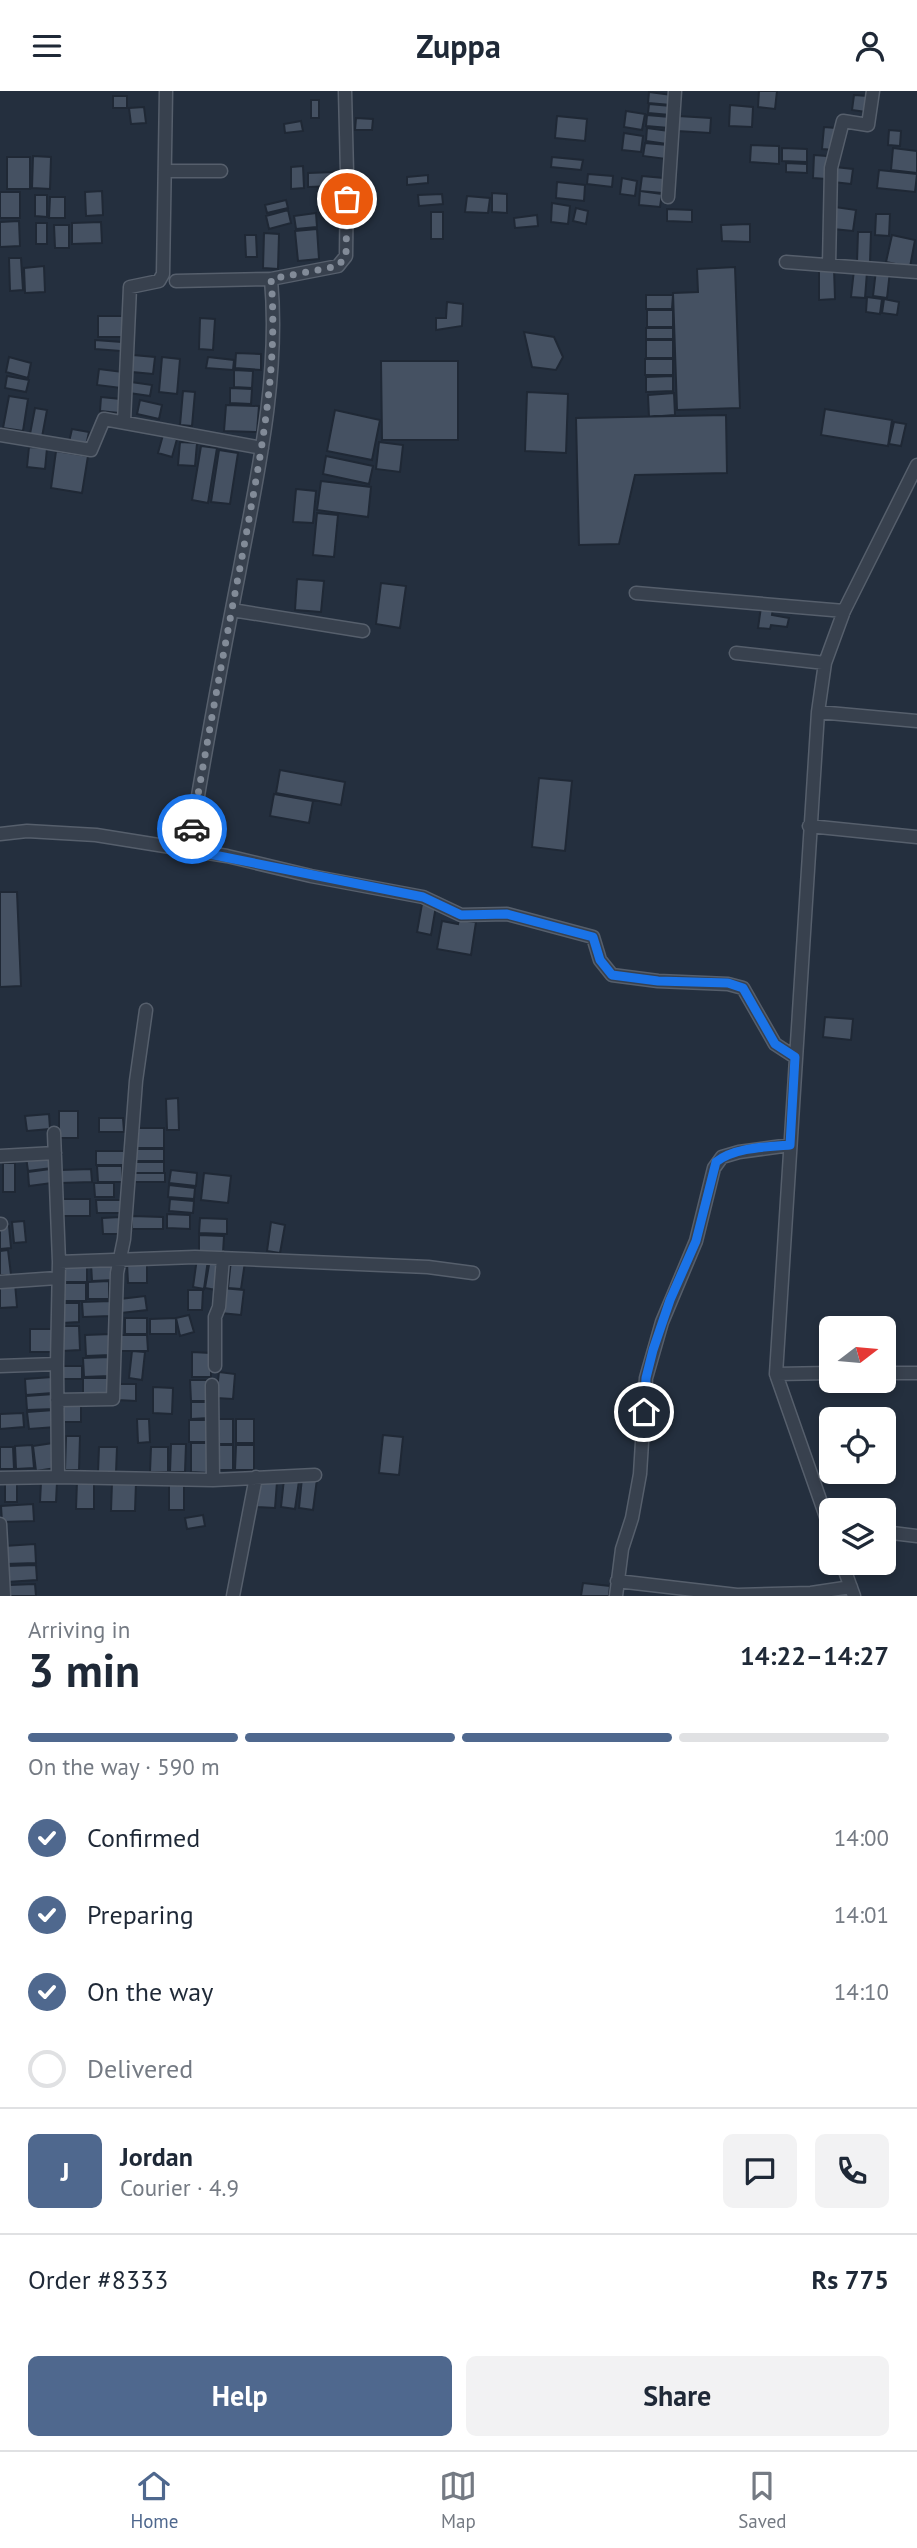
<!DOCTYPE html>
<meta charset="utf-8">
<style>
body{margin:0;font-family:"PT Sans",sans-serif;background:#f2f2f3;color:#1f2937;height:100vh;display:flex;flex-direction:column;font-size:26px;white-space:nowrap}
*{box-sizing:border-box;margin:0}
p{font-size:23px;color:#747a83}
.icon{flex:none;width:38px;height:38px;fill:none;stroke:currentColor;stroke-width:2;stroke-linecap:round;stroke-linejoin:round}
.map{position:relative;height:1505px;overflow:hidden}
.drawer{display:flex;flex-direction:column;background:#fff;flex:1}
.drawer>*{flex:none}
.needle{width:46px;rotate:74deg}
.buttons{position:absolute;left:819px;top:1225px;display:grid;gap:14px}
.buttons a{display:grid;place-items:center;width:77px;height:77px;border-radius:10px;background:#fff;box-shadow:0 4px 10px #0003;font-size:35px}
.pin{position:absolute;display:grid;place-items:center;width:60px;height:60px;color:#fff;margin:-30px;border:4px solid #fff;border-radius:50%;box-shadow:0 2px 7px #0007}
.courier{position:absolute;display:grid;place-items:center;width:70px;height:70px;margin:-35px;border:5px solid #1a73e8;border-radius:50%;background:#fff;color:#222;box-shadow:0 2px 9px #0007}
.summary em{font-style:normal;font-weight:700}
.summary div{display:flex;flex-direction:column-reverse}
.summary{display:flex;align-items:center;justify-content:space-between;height:119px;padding:0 28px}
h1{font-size:46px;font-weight:700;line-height:52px}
.bar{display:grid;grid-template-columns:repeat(4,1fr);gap:10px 7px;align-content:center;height:84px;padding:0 28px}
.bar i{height:9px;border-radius:5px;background:#e0e1e3}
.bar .selected{background:#4f688e}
.bar p{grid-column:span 4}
.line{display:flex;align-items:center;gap:18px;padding:0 28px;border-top:2px solid #e0e1e3}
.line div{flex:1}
.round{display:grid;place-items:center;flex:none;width:74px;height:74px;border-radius:10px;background:#f2f2f3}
ol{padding:0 28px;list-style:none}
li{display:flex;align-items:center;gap:21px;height:77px}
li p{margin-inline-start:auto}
li .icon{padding:7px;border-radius:50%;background:#4f688e;color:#fff;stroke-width:4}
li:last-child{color:#747a83}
li i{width:38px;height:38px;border:4px solid #e0e1e3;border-radius:50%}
.action{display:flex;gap:14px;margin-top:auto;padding:14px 28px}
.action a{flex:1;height:80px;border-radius:10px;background:#4f688e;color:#fff;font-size:28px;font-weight:700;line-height:80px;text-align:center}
.action a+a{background:#f2f2f3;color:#1f2937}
header{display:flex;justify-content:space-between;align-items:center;height:91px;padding:0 28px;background:#fff;font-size:32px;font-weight:700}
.dock{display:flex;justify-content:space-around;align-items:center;height:98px;border-top:2px solid #e0e1e3;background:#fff;font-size:19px;color:#747a83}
.dock a{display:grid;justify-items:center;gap:4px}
.dock .selected{color:#4f688e}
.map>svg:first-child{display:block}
</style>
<header><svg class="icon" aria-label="menu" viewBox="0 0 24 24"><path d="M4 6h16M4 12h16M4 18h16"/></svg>Zuppa<svg class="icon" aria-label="person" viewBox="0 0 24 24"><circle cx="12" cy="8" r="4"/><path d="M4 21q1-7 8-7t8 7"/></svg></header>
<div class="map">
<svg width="917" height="1505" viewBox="0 0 917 1505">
<rect width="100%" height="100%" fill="#242f3e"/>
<path fill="#455162" stroke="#1f2835" stroke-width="2" d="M759,0H777L775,18L758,16Z
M649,1L672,4L671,14L648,12Z
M854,4L868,5L866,21L852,19Z
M113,5H127V17H113Z
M311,9H319V27H311Z
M649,13L671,15L670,24L648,22Z
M730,14L753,16L752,36L729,35Z
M144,16L146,32L131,33L129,17Z
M626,20L645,23L642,39L624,36Z
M647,24L670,26L669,37L646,35Z
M557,25L587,28L585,50L555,47Z
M678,25L711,27L710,42L677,40Z
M356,27L373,28L372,39H355Z
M301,30L303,40L285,42L284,33Z
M824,36L836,37L835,59L822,58Z
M647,37L669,40L667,53L646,50Z
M889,39L901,40L900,55L888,54Z
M624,42L643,45L641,61L622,59Z
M645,52L668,54L666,68L643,65Z
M751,54L779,55V73L750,71Z
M782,57L807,58V71L782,70Z
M893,57L917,60V82L891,79Z
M814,64L827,65L826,88L813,87Z
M33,65L51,66L50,98L32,97Z
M7,66H30V98H7Z
M552,66L583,69L581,79L551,76Z
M786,72L807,73V82L786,81Z
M303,75L304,97L291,98V76Z
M835,76L853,78L851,93L833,91Z
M879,79L917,83L915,101L877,97Z
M335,81L336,95L308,96V82Z
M588,83L613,85L612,96L587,93Z
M428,84V92L407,94V86Z
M642,85L664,87L662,102L640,100Z
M622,87L637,90L635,105L620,103Z
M557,91L585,94L584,110L556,107Z
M102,100L103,124L86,125L85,101Z
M640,100L662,103L660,116L639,114Z
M0,101H20V127H0Z
M492,102L507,103V122L492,121Z
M442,103L443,113L419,115L418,104Z
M35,104H47V126L35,125Z
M467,105L490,107L488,122L465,121Z
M50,106H65V127H49Z
M286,109L288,117L267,122L265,114Z
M552,112L570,115L568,133L551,131Z
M835,116L856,119L853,140L833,138Z
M576,117L588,120L586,133L573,130Z
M667,118L692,119V131L667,130Z
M288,119L291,132L269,138L266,125Z
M431,121H443V148H431Z
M316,122L317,136L296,138L294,125Z
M876,123H890L889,145L875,144Z
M537,124L538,135L515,137L514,127Z
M19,130L20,155L0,156V131Z
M101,131L102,152L72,153V132Z
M36,132H47V153H36Z
M750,133V151L722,150L721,134Z
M54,134H69V157H55Z
M317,138L319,168L298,170L295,140Z
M858,141H871L870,172L857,171Z
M264,142L279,143L278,178L263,177Z
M245,144H256L257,166H246Z
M892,144L915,149L910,176L886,171Z
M9,167H21L23,199L10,200Z
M44,175L45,201L25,202L24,177Z
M735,176L740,317L677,319L673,202L698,201L697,178Z
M834,177L835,208L819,209V178Z
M854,179L867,181L865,207L851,206Z
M876,179L890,180L887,207L873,205Z
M646,204H673L672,218H646Z
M867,206L882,208L880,223L866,221Z
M884,208L899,211L897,224L882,222Z
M447,211L463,213L462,235L436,239V227H446Z
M647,219H673V236H647Z
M98,225H124V246H98Z
M200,227L215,228L213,259L199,258Z
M646,237H673V248H646Z
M524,241L554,246L563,266L556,279L532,276Z
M95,249L122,251L121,260L95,258Z
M646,249H673V267H646Z
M236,262L261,263V279L235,277Z
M133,264L155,266L153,283L132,281Z
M9,266L31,272L28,287L6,281Z
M162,266L180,268L177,303L159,301Z
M208,266L234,269L233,279L206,277Z
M645,268H673V284H645Z
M381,270H458V349H382Z
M99,278L123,281L121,297L97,294Z
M234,279L253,280L252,297L234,296Z
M7,285L29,289L26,301L5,297Z
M673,285V300L646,301V286Z
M131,291L152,294L150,305L129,302Z
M230,297L252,298L251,313L230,312Z
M183,300L195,301L192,335L180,334Z
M527,301L568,303L566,362L525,360Z
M674,302L675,324L649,326L648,304Z
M9,305L28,308L23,340L3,337Z
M101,306L121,308L119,322L100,320Z
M140,309L162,314L159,328L137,323Z
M226,314L259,315L257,341L224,340Z
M35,317L47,319L42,346L30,343Z
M825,318L892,329L888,355L821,344Z
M335,319L380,329L372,369L327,360Z
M726,324L727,382L635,384L619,453L579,454L576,327Z
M894,331L906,333L901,355L889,353Z
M72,338L89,341L86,355L69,351Z
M163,344L177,348L172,366L158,362Z
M180,351L197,352L195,375L178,374Z
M379,351L403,354L400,381L376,378Z
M201,355L217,357L208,412L192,409Z
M29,356L47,357L45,378L27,376Z
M219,359L238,362L230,413L211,411Z
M56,360L88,365L82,402L51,397Z
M326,365L373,375L369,393L323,383Z
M321,390L371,396L368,426L317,419Z
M296,398L316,400L313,432L293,431Z
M317,422L338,424L334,466L313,464Z
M297,488L324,490L321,521L295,519Z
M381,492L406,495L400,537L376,533Z
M761,516L773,518L772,524L789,527L787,536L771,534L770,538L758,537Z
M280,679L345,691L341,714L276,702Z
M539,687L572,690L565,760L532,756Z
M274,703L313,710L309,732L270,725Z
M0,801H17L21,895L0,896Z
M422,813L436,815L431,844L417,841Z
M459,829L476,831L471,864L437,858L442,830L458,833Z
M825,926L853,928L851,949L823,946Z
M178,1007L179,1039H167L166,1008Z
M59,1020H78V1047H59Z
M49,1023L50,1038L27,1040L25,1025Z
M99,1027H123L124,1041H99Z
M135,1037H164V1057H135Z
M134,1058H164V1070H134Z
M96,1060H124V1074H96Z
M50,1063L52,1077L28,1080L26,1066Z
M132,1071H164V1082H132Z
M3,1072H15V1101H3Z
M97,1075H122V1091H98Z
M50,1078L52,1092L29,1095L28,1081Z
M91,1078L92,1091L60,1092V1079Z
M171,1079L197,1082L196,1095L169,1092Z
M132,1082H165V1091H132Z
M204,1082L231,1085L228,1112L201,1109Z
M94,1092H114V1106H95Z
M169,1094L195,1097L194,1108L168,1106Z
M61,1108H90V1125H61Z
M170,1108L194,1110L193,1122L169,1120Z
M96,1109H123V1122H97Z
M167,1123L190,1124V1138L167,1137Z
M132,1125L163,1126V1138H132Z
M120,1126V1143H103L102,1127Z
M200,1127L227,1128V1143L199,1142Z
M24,1130L26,1151L14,1152L12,1131Z
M271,1131L285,1134L280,1162L267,1160Z
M9,1135L11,1157L0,1158V1136Z
M199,1144L224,1145L223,1162L199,1161Z
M8,1159L11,1184H0V1160Z
M197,1167L208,1169L204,1198L193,1196Z
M210,1168L220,1170L216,1199L205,1197Z
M231,1169L245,1171L241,1198L228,1197Z
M91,1172H114V1189L92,1190Z
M127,1172H147V1192H128Z
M65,1173H87V1191H65Z
M109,1190V1208H88V1191Z
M15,1192L17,1216L0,1217V1194Z
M63,1192H86V1210H64Z
M222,1197L244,1199L241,1224L220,1222Z
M188,1199H203L202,1219H188Z
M145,1205L147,1219L121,1222L120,1208Z
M111,1210V1225L83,1226L82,1211Z
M62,1212H79V1231L62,1232Z
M189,1224L194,1241L180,1245L176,1227Z
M125,1227H147V1243H125Z
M176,1227V1243H150V1228Z
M62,1235H79L80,1259L62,1260Z
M30,1238H54V1261H30Z
M111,1243V1264L86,1265L85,1244Z
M118,1244H147L148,1260H118Z
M132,1260L145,1261L142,1289L129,1287Z
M192,1261L211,1262V1286H192Z
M109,1266L110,1285L84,1286L83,1267Z
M61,1275H82V1288H61Z
M219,1281L235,1283L233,1308L216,1307Z
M52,1286L53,1302L26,1304L25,1288Z
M83,1287H109V1307H83Z
M190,1289H211V1310H191Z
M118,1293H136V1310L117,1309Z
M153,1296L173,1297L172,1323L153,1322Z
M54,1303L55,1318L27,1319L26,1305Z
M63,1310L81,1311V1331H63Z
M191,1311H210V1327L191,1328Z
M54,1319L56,1336L29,1338L27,1321Z
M23,1322L24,1336L0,1338V1323Z
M137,1328H149L150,1351L138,1352Z
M216,1328H233V1353H216Z
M236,1328H254V1352H236Z
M189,1329H210V1351H189Z
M383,1344L403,1346L399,1384L379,1382Z
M66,1345H80L79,1379H65Z
M53,1352L56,1377L36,1380L33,1355Z
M191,1352H209V1382L191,1381Z
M171,1353H186L185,1381H170Z
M32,1354L34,1377L16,1378L15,1355Z
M217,1354H233V1379H217Z
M236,1354H254V1379H235Z
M0,1356H13L14,1378H0Z
M99,1356H117L116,1382H98Z
M151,1356H168V1381H150Z
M302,1387L317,1388L313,1419L299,1417Z
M284,1388L299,1390L295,1418L281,1416Z
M5,1390H17V1411H5Z
M77,1390H94V1418H76Z
M259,1390L277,1391L275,1417L257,1416Z
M41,1391H57L56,1411H40Z
M112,1391H136L135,1420H111Z
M169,1392H184V1419H169Z
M33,1413L34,1430L2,1431L1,1415Z
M203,1424L205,1435L187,1438L185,1427Z
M35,1453L36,1472L5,1473L4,1455Z
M36,1474L37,1489L7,1491L6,1475Z
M583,1492L610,1495L609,1505H581Z
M35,1493L36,1505H9V1494Z"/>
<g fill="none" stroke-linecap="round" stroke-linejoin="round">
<g stroke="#565f6c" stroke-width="15">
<path id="minor" d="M165,80H221
M668,106L675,0
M786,171L917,181
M829,174L831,77L843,30L868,34L873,0
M176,190L271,188
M124,331L130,196L159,190L163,183L166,0
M0,344L91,359L104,328L262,357
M636,502L844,520
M232,519L363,540
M736,562L825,572
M818,621L917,630
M809,735L917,746
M0,743L27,740L96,744L227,765L311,785L423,806L461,824L507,823L593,846L600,869L612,884L658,890L728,893L743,897L775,953L795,966
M189,759C204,666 221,574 239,482C257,386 280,286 271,188L338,175L346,165L347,82L345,0
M0,1065L55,1062
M0,1133H1
M59,1171L195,1166L428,1176L473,1182
M0,1191L57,1187
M57,1273L58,1386L213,1389L315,1384
M0,1275L57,1273L59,1171L54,1042
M215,1275V1226L219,1216L223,1167
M884,1282H917
M776,1283L831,1282
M212,1294L213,1389
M57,1309L113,1308L117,1182L124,1148L136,990L146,919
M0,1387L58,1386
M0,1433L4,1505
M831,1440L776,1283L818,621L825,572L844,520L917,374
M884,1441L917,1445
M842,1472L854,1505
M617,1490L737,1504L811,1502L851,1496
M233,1505L256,1386
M616,1505L622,1458L632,1427L640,1383L646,1287L662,1231L696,1150L714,1077L722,1066L739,1061L790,1054"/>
</g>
<use href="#minor" stroke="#38414e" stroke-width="12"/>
</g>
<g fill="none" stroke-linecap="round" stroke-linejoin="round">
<path stroke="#828b98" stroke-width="7" stroke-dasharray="0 12.6" d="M192,738C208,646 225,553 243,461C259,371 279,279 271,188L338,175L346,165L347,108"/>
<path stroke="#1a73e8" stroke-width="9" d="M192,738L189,759L423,806L461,824L507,823L593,846L600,869L612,884L658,890L728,892L743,897L775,953L795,966L790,1054C767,1056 735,1056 716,1071L696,1150L670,1209L653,1259L646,1287L644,1321"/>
</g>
</svg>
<div class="buttons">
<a><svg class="needle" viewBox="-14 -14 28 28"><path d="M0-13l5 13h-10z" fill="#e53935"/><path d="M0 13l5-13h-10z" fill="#747a83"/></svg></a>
<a><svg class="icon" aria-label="locate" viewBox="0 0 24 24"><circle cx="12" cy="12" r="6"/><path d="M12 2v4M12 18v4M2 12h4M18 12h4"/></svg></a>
<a><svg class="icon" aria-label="layers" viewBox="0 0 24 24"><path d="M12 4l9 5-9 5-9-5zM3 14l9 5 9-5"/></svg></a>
</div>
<div class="pin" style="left:347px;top:108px;background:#ea580c"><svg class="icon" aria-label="bag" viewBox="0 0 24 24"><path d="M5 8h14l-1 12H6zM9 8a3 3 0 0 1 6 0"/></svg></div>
<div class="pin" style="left:644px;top:1321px;background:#1f2937"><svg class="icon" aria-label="home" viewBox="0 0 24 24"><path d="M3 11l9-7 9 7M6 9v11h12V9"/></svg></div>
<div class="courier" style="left:192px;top:738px"><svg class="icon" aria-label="car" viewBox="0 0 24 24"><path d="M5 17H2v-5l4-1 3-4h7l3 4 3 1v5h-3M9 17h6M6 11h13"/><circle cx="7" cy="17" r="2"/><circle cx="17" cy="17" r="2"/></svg></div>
</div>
<section class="drawer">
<div class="summary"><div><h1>3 min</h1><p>Arriving in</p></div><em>14:22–14:27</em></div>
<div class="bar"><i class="selected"></i><i class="selected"></i><i class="selected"></i><i></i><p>On the way · 590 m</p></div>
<ol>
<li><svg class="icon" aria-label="check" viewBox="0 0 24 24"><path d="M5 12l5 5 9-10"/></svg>Confirmed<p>14:00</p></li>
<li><svg class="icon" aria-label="check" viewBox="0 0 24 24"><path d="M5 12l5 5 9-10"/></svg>Preparing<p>14:01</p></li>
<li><svg class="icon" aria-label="check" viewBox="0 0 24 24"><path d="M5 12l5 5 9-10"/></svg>On the way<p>14:10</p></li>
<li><i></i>Delivered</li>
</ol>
<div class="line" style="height:126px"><b class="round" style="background:#4f688e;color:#fff">J</b><div><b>Jordan</b><p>Courier · 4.9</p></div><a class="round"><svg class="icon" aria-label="chat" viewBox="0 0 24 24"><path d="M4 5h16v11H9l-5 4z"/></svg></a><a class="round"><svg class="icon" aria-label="phone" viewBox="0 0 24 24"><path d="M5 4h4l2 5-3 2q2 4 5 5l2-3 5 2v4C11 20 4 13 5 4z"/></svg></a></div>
<div class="line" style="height:91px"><div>Order #8333</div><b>Rs 775</b></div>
<div class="action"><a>Help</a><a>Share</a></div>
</section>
<nav class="dock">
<a class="selected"><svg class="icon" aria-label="home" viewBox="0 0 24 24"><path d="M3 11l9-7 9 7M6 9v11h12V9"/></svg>Home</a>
<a><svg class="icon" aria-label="map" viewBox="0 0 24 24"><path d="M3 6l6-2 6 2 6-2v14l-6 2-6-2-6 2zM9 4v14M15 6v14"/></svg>Map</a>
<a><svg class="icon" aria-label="saved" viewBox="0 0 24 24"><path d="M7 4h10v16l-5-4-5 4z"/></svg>Saved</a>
</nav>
